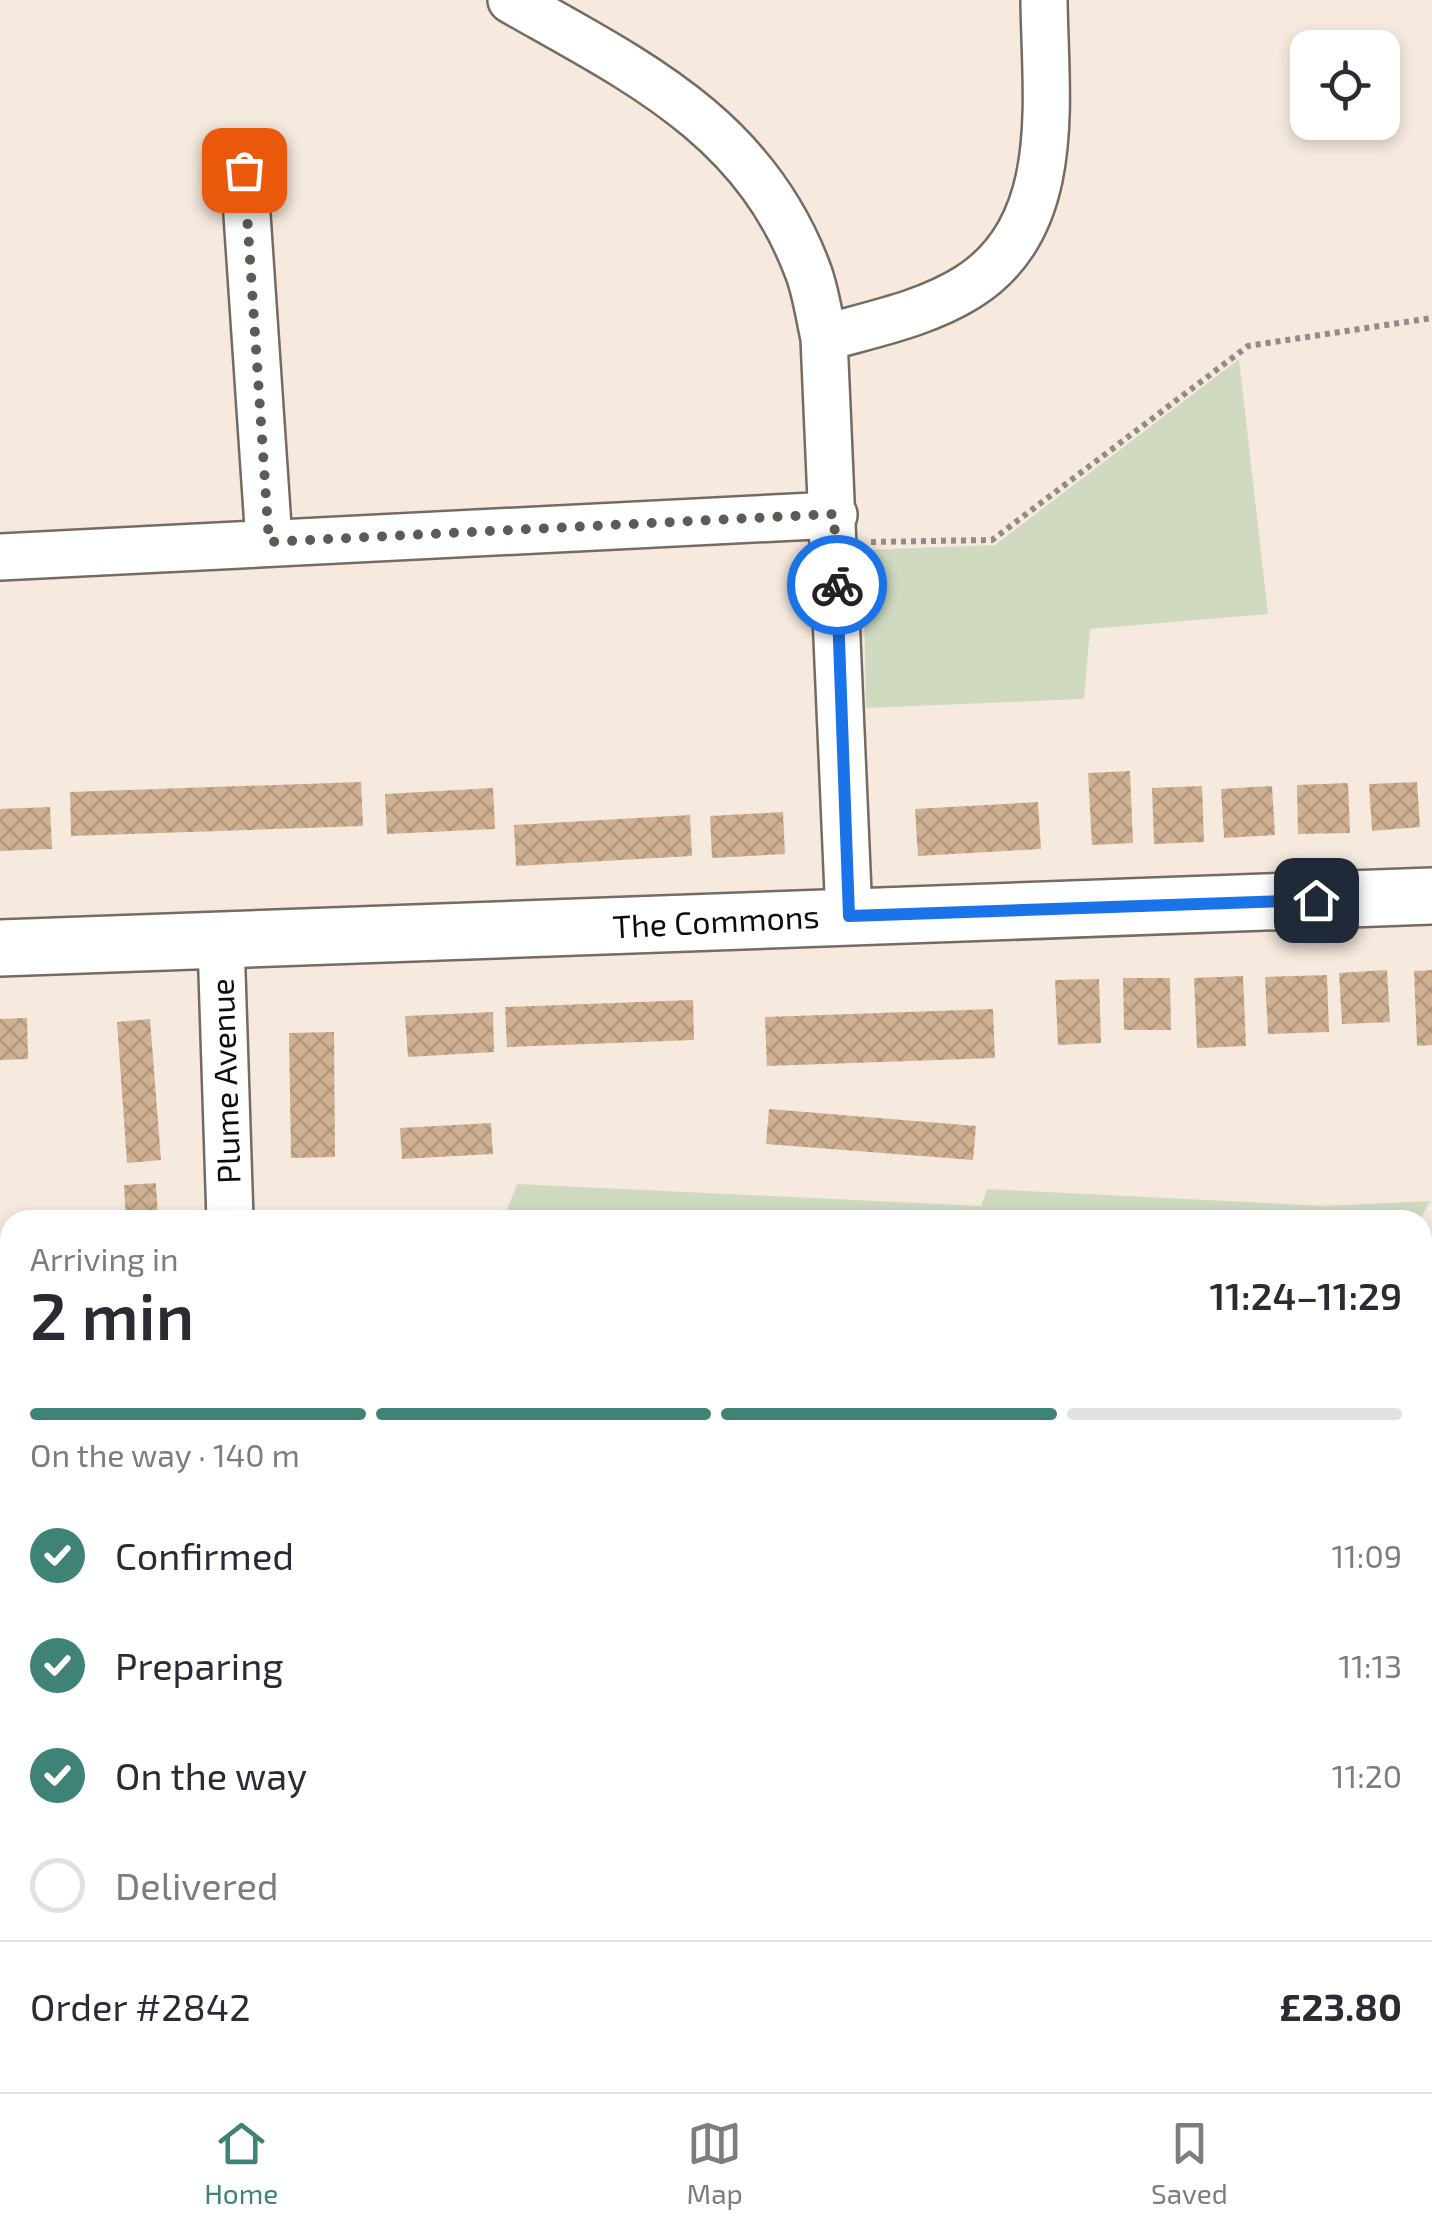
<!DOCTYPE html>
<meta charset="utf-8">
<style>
body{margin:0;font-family:"Exo 2",sans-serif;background:#f2f2f3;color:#2b2b33;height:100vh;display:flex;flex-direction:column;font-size:38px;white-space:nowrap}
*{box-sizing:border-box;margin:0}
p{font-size:32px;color:#7c7c81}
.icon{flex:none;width:55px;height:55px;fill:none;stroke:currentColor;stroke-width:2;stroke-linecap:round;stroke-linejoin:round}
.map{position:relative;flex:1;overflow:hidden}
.sheet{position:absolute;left:0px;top:1210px;width:1432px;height:882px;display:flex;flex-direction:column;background:#fff;border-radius:30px 30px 0 0;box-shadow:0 5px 15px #0003}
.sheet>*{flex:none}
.fabs{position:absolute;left:1290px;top:30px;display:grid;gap:20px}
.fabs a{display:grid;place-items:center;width:110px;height:110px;border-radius:20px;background:#fff;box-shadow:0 5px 15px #0003;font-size:50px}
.pin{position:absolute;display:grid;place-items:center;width:85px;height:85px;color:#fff;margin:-42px;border-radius:20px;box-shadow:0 5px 15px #0006}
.courier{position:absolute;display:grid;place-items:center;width:100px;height:100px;margin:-50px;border:8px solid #1a73e8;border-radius:50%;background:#fff;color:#222;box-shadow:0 2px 12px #0007}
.summary em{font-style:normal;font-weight:600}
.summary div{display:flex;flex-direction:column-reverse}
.summary{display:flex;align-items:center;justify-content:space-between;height:170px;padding:0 30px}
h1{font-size:65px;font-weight:600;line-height:75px}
.bar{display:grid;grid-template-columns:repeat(4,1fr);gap:15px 10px;align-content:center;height:120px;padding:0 30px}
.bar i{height:12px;border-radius:8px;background:#e1e1e2}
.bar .selected{background:#3f8377}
.bar p{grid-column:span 4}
.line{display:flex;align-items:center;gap:25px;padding:0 30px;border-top:2px solid #e1e1e2}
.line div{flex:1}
ol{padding:0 30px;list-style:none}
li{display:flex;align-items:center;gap:30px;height:110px}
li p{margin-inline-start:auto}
li .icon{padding:10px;border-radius:50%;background:#3f8377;color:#fff;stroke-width:4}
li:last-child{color:#7c7c81}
li i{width:55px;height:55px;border:5px solid #e1e1e2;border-radius:50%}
.tab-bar{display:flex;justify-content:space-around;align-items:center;height:140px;border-top:2px solid #e1e1e2;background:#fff;font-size:28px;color:#7c7c81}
.tab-bar a{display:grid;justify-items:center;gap:5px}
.tab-bar .selected{color:#3f8377}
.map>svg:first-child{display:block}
</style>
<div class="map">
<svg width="1432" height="2092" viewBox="0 0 1432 2092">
<defs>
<pattern id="forest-firs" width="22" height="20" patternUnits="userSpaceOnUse" patternTransform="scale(2.5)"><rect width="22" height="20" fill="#d0dac1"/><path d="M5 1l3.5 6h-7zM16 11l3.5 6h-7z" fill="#b2baa4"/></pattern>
<pattern id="building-cross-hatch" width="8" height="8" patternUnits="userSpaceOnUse" patternTransform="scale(2.5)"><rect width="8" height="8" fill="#d0b193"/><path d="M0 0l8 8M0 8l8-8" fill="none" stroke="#b2977d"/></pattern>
</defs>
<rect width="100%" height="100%" fill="#f6eadf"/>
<path fill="#eeddcd" d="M26,2083H943L937,2092H40Z"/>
<path fill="#d0dac1" d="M1239,359L1268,614L1090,629L1084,699L866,708L863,550L995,545Z
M517,1184L981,1206L987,1189L1325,1206L1430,1201L1420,1220H503Z
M10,2009V2072L0,2065V2028Z
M26,2083H135L198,2092H40Z
M831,2083V2082L943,2083L938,2092H830Z"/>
<path fill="url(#forest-firs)" d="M538,1210L585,1220H512Z"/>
<path fill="url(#building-cross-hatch)" d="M1130,771L1133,843L1092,845L1088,773Z
M361,782L363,826L71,836L70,792Z
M1417,782L1420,827L1372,831L1369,784Z
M1348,783L1350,833L1298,834L1297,785Z
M1202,786L1204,842L1154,844L1152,788Z
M1272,786L1275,835L1224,838L1221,789Z
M493,788L495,829L387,834L385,794Z
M1038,802L1041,849L918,856L915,809Z
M50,807L52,849L0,851V809Z
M783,812L785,854L712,858L710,816Z
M690,815L692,856L516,866L514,825Z
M1387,970L1390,1022L1342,1024L1339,973Z
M1432,970V1045L1417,1046L1414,971Z
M1327,975L1329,1032L1268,1034L1265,977Z
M1243,976L1246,1046L1197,1048L1194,978Z
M1123,978H1170L1171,1030H1124Z
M1099,979L1101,1043L1058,1045L1055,980Z
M693,1000L694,1040L507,1047L505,1007Z
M993,1009L995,1058L767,1066L765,1017Z
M493,1012L494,1052L408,1057L405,1016Z
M27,1018L28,1059L0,1060V1019Z
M150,1019L161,1160L127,1163L117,1022Z
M334,1032L335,1157L291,1158L289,1033Z
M769,1109L976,1126L973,1160L766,1144Z
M491,1123L493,1154L402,1159L400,1128Z
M156,1183L158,1220H126L124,1185Z
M483,1213V1220H398V1216Z
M0,1647L10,1653V1697L0,1692Z
M241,2082H391L390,2092H240Z"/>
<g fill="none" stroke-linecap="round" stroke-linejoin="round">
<g stroke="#756b61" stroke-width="50">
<path id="minor" d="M511,0C636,71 754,126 808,271C816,292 819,316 824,338L849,916
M244,170L269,542
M824,338C873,324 925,314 968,287C1065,226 1045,98 1044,0
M0,557L834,515
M221,942L230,1220
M0,1321L10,1322
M0,1756L10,1762
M1422,1885L1432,1867
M0,1978L10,1959
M1318,2092L1322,2082"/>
</g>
<g stroke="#756b61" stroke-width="60">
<path id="tertiary" d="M0,948L1432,896"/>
</g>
<path stroke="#948b84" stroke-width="6" stroke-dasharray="5 5" stroke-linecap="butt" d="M871,542L992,540L1248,346L1432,318
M780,2082L826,2089L827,2082
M225,2092L226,2082
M407,2092L408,2082"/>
<use href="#minor" stroke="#fff" stroke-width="45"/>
<use href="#tertiary" stroke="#fff" stroke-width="55"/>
</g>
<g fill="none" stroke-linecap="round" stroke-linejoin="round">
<path stroke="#605a54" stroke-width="10" stroke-dasharray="0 18" d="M244,170L269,542L834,514L837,585"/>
<path stroke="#1a73e8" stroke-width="12" d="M837,585L849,916L1316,900"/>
</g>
<g text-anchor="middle" stroke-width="8" stroke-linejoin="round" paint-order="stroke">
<g font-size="32" fill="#100c09" stroke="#fff">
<text transform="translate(716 922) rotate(-3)" y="11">The Commons</text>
<text transform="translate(226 1081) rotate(-92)" y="11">Plume Avenue</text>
</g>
</g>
</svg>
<div class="fabs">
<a><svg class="icon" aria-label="locate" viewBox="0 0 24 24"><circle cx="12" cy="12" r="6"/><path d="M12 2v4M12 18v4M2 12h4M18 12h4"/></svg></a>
</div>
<div class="pin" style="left:244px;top:170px;background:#ea580c"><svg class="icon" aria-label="bag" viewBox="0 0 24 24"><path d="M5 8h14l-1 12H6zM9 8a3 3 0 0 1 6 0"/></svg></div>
<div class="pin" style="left:1316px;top:900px;background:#1f2937"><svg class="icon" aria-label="home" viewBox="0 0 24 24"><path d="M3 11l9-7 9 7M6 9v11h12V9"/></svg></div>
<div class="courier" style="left:837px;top:585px"><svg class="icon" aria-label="bike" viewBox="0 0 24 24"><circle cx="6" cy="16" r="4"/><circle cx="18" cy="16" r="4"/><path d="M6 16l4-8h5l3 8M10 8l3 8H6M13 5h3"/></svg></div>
<section class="sheet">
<div class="summary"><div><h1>2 min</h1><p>Arriving in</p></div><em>11:24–11:29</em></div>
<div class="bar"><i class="selected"></i><i class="selected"></i><i class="selected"></i><i></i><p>On the way · 140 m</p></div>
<ol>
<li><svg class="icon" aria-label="check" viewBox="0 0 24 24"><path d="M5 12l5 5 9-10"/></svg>Confirmed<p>11:09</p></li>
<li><svg class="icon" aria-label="check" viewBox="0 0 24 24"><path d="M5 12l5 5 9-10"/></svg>Preparing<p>11:13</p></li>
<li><svg class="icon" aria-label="check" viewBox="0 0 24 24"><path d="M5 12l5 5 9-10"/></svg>On the way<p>11:20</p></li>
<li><i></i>Delivered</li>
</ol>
<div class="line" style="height:130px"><div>Order #2842</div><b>£23.80</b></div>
</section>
</div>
<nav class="tab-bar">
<a class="selected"><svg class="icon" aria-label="home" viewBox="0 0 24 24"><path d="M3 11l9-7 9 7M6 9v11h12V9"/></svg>Home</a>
<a><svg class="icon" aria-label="map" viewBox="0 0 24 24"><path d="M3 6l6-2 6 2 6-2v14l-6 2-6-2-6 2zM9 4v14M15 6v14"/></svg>Map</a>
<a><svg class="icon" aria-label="saved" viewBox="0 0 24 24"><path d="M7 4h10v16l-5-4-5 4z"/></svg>Saved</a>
</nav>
